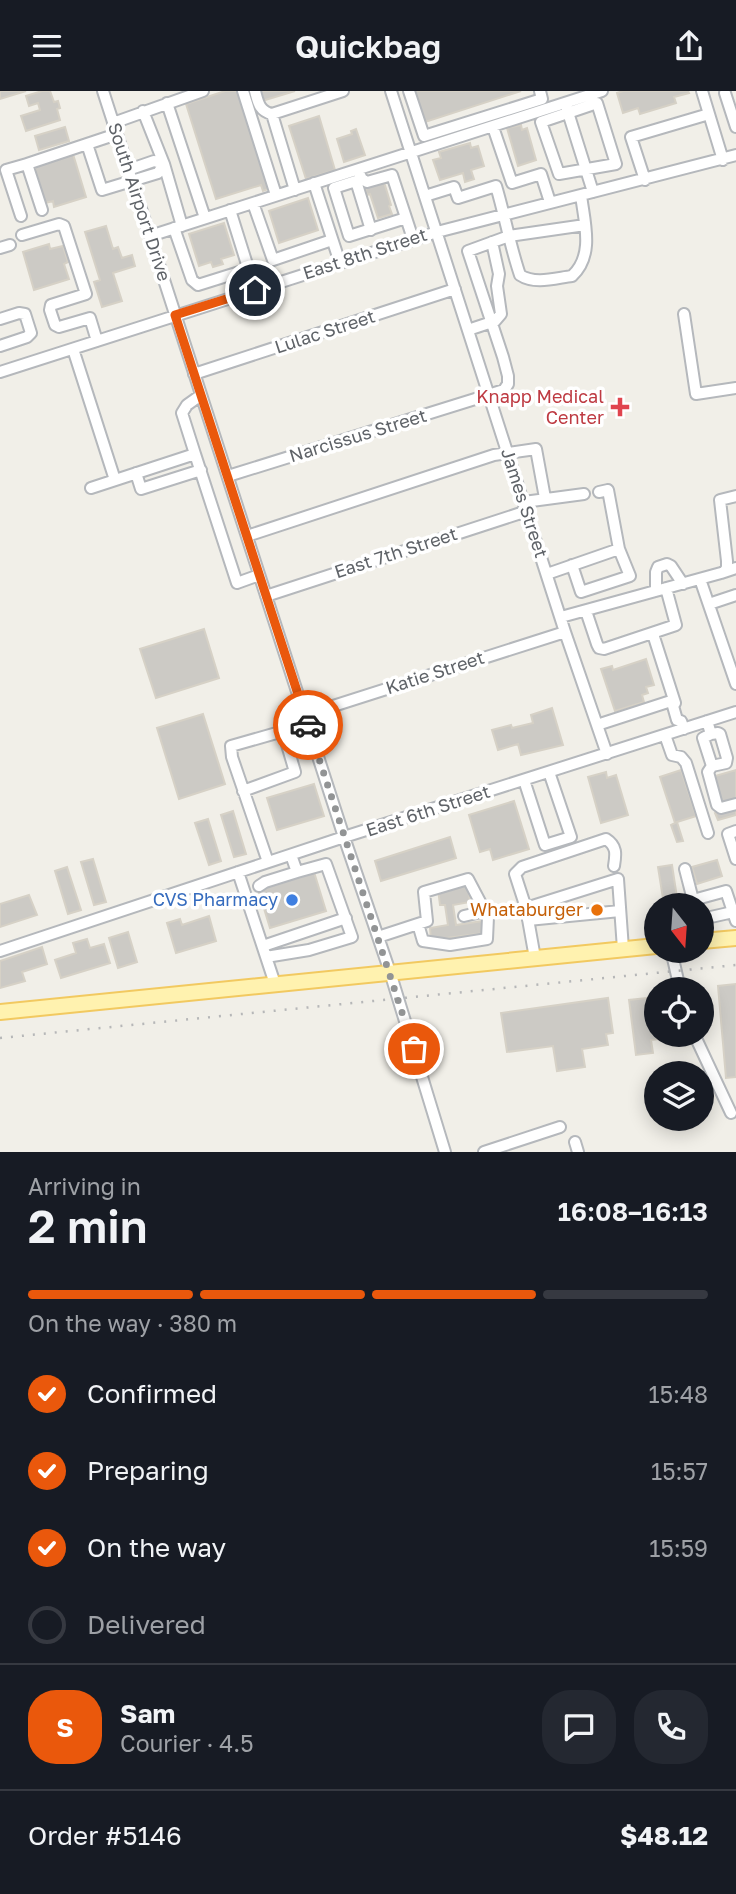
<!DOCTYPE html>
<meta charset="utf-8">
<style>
body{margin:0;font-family:"Golos Text",sans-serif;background:#242831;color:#f1f3f6;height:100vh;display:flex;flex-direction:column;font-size:26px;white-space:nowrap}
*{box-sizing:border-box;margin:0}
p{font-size:23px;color:#9ea1a6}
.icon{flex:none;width:38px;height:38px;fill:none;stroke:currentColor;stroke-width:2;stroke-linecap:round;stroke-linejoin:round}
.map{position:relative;height:1061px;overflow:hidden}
.sheet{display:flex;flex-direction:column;background:#171b24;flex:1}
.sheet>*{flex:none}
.needle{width:46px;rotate:163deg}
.tools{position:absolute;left:644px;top:802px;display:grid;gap:14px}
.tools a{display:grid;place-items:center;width:70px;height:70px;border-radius:50%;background:#171b24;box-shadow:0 4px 18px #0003;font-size:35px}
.pin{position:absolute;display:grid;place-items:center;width:60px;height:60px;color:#fff;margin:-30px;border:4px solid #fff;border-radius:50%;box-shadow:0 2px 7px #0007}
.courier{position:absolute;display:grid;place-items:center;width:70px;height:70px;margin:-35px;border:5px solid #ea580c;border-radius:50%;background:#fff;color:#222;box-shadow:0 2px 9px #0007}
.headline em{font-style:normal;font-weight:600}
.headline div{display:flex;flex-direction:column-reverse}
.headline{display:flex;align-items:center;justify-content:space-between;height:119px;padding:0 28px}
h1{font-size:46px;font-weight:600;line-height:52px}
.bar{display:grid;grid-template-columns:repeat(4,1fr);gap:10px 7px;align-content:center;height:84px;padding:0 28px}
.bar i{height:9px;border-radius:5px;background:#363941}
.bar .current{background:#ea580c}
.bar p{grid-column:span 4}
.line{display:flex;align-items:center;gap:18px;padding:0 28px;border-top:2px solid #363941}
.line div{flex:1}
.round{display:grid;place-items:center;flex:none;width:74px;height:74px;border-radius:28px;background:#242831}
ol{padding:0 28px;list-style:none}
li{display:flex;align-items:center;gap:21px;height:77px}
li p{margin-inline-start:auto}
li .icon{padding:7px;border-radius:50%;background:#ea580c;color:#fff;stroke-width:4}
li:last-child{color:#9ea1a6}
li i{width:38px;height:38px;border:4px solid #363941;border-radius:50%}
header{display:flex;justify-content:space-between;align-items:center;height:91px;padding:0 28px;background:#171b24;font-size:32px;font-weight:600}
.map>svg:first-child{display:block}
</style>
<header><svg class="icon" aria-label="menu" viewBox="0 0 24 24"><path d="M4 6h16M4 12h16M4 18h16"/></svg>Quickbag<svg class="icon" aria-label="share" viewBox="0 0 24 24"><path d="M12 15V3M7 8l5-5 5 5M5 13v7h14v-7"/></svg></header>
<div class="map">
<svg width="736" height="1061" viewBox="0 0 736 1061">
<rect width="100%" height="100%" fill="#f1efe8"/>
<path fill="#cccac5" stroke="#d6d1c6" stroke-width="2" d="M0,0H26L0,8Z
M42,0H50L54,11L58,10L60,17L57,18L60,29L26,40L21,25L40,19L38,12L29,15L26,5Z
M225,0H239L271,97L263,100L261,94L216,108L186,13Z
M259,0H295L262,10Z
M415,0H521L425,31Z
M623,0H688L689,2L674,6L676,12L640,23L638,17L623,22L617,2Z
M319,25L335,79L306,88L289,35Z
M521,34L522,39L527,37L536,69L518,75L507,37Z
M65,36L69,50L39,59L35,45Z
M356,38L365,64L344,71L337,48L352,43L351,40Z
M470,52L471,57L478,55L484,75L471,79L474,88L465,91L463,82L440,89L433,69L441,67L439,61Z
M73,63L86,106L54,116L53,110L45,112L34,74Z
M384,91L391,114L389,115L392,123L378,127L370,103L367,104L365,97Z
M308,107L318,139L279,152L269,120Z
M224,132L234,164L221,168L223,173L213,176L211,171L199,175L189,143Z
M106,135L113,158L118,156L122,167L132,164L135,175L113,182L122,210L102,216L94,191L100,189L85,141Z
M49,153L50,158L63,155L68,171L64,173L69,188L34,199L23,161Z
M204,538L219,587L156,607L140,558Z
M646,568L654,594L646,596L648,602L642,604L644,611L615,620L601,578L612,575L613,579Z
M552,617L563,654L521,664L518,653L498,659L492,639L511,634L512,637L533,632L531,624Z
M203,623L225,693L179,708L157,637Z
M681,679L696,725L677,731L683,750L677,751L671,734L675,732L660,686Z
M736,679V708L720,713L712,686Z
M606,681L607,687L616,684L628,724L601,732L588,686Z
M314,693L324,725L277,739L267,707Z
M514,710L529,758L493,769L490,758L480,761L469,724Z
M736,715V724L718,729L715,722Z
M233,720L246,763L234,766L221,724Z
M208,728L221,770L209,774L195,732Z
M450,746L456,767L381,790L375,770Z
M93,768L106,811L94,814L81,771Z
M717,769L722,785L697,793L692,776Z
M672,774L678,813L664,814L658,776Z
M67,776L81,819L68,823L55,780Z
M314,781L326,820L270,837L258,798Z
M468,794L470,811L453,814L456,834L483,830L485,842L431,849L430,837L448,834L445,814H440L438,798Z
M29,804L37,824L0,836V813Z
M209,825L216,850L176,862L167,832L180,828L182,834Z
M128,841L137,871L118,877L109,847Z
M87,848L90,857L104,853L110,872L61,887L55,869L76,862L73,852Z
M42,856L47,873L22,881L25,890L0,897V870Z
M736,893V986L726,987L718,895Z
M656,906V943H667L668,947L651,949L653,962L636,964L629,909Z
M608,907L613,942L606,943L608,954L582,958L585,976L557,980L553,955L507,961L501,922Z"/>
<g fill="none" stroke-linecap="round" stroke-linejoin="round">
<g stroke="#b5b8bc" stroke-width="14">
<path id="minor" d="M103,0L344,746L390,881L445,1061
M243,0L276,104
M255,0C258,11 259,20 272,23
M391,0L565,541L607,663
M409,0L424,45L542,8L540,0
M702,0L723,69
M725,2L736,36
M167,12L205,127
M597,12L616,73L559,83L541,31Z
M566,15L593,101
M143,20L164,73L182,135
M113,32L203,0
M493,36L512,92L541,83L550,111
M87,53L117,43
M359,82L362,88L367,91L392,84L413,148
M362,88L334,97L349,145L406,127
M645,89L631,46L709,23
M356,90L371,139
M314,92L340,172
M295,99L272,23L343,0
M425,105L454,96L458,107L496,95C505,125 510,155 520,184C535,194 556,187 572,185C595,164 584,130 581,104
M253,112L273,169L332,149
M42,119L27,73L87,53L102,99L158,82L164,73L154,70L128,79
M230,119L255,199
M21,125L6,79L27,73
M174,137L192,189L198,194L249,178
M22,144L59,133L64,135L86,203L51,214L50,219L55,234L59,236L90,227L97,250
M150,145L602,0
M0,157L10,154
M684,223L696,303L736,297
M0,228L19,222L25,223L31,242L27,246L0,255
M468,239L495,230L501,223L497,195L499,183L492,151
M73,258L115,389
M0,281L437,141L736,64
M194,283L455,198
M195,363L237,492L259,484
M136,382L141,398L201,379
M228,385L504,299L508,293V285L503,266L468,160L509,145L585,134
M91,397L195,363L182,322L187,314L201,304
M524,411L584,403
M247,445L494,364L536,358L545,407
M572,474L581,501L630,485L619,458
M724,481L727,477V470L720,409L736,405
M547,483L619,458L608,399L599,401
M700,488L736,593
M656,499V481L658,476L667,473L671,475L683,493
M266,505L527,420
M709,513L736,504
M586,520L597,553L599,557L604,558L676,534L666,497
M561,526L721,482L736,477
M653,543L675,612L673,615L677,629L681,630L684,638
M305,624L565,541
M707,630L711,643L718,642L720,643L727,667L726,672L712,675L708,681L717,714L721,717L736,713
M597,634L674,609
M711,643L703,647L712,675
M665,644L672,664L681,666L686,672L708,742
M524,689L545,754L571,746L549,681
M243,700L295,681L283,640
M736,740L728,743L736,768
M268,771L232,666L231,655L308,633
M685,778L693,809
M238,781L275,893
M259,795L265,791L297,781
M694,814L693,809L726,800L736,830
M526,817L515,783L522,776L606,748C617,755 616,763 614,775
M464,825L485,820
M702,828L733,821
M528,829L620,820
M378,846L427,830L424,801L468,788L488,826L487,848L450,854L423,850L418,833
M263,855L346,827
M671,859L680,898
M0,860L344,746L736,621
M266,866L309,859L352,846L326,773L297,781L291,764
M535,867L526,817L618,788L623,858
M694,943L731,1022
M575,1051L578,1061
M484,1061L560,1036"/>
</g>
<g stroke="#f2c960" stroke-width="18">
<path id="major" d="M702,850L736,847
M0,921L656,855"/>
</g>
<use href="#minor" stroke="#fff" stroke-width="10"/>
<use href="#major" stroke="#fff2af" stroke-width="14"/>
<path stroke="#b6b7b8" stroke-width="2.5" stroke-dasharray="2 9" stroke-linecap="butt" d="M0,947L736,874"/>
</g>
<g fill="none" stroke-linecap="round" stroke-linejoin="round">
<path stroke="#929495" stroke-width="7" stroke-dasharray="0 12.6" d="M308,634L414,958"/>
<path stroke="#ea580c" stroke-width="9" d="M255,199L175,224L308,634"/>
</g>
<path fill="#e0444e" stroke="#fff" stroke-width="2.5" d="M616.5 305.5h7v7h7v7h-7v7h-7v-7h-7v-7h7z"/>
<circle fill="#3f7fe0" stroke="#fff" stroke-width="2.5" cx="292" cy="809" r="7"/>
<circle fill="#e8710a" stroke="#fff" stroke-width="2.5" cx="597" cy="819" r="7"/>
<g text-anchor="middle" stroke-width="7" stroke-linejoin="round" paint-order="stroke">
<g font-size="18" fill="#5f6368" stroke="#fff">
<text transform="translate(139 111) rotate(72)" y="6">South Airport Drive</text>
<text transform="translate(365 163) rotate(-18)" y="6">East 8th Street</text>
<text transform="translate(325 241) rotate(-18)" y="6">Lulac Street</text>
<text transform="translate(358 345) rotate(-17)" y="6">Narcissus Street</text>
<text transform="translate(524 412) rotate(72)" y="6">James Street</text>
<text transform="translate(396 462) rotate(-18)" y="6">East 7th Street</text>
<text transform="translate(435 582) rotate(-18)" y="6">Katie Street</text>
<text transform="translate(428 720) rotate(-18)" y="6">East 6th Street</text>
</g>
<g font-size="18" fill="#be3a42" stroke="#fff" text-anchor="end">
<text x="604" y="312">Knapp Medical<tspan x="604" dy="21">Center</tspan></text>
</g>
<g font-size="18" fill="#366cbe" stroke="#fff" text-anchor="end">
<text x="278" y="815">CVS Pharmacy</text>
</g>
<g font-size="18" fill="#c56008" stroke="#fff" text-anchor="end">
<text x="583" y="825">Whataburger</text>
</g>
</g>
</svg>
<div class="tools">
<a><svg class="needle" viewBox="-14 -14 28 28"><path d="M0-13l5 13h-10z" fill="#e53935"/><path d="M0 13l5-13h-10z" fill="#9ea1a6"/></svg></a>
<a><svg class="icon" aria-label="locate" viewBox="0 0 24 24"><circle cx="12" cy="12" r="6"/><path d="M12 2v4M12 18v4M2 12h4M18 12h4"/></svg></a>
<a><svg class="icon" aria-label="layers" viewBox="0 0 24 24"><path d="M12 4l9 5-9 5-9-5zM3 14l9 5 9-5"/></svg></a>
</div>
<div class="pin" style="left:414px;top:958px;background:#ea580c"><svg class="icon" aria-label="bag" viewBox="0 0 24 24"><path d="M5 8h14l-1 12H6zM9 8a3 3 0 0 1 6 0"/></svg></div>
<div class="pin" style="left:255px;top:199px;background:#1f2937"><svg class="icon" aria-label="home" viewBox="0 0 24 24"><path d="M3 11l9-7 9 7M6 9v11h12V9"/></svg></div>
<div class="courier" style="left:308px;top:634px"><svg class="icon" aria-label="car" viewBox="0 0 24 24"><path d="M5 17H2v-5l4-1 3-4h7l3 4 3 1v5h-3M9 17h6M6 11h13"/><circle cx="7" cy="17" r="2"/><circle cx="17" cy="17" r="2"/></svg></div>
</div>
<section class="sheet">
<div class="headline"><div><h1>2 min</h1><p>Arriving in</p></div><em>16:08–16:13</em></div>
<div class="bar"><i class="current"></i><i class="current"></i><i class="current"></i><i></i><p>On the way · 380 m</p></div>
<ol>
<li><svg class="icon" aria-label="check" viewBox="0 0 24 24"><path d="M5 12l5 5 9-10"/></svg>Confirmed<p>15:48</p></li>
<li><svg class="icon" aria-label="check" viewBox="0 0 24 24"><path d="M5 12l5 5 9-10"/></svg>Preparing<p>15:57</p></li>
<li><svg class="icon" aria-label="check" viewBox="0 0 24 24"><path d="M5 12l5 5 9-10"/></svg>On the way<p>15:59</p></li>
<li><i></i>Delivered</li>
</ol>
<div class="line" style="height:126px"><b class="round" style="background:#ea580c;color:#fff">S</b><div><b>Sam</b><p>Courier · 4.5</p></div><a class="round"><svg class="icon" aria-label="chat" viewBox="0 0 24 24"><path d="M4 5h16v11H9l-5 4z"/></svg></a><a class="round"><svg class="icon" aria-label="phone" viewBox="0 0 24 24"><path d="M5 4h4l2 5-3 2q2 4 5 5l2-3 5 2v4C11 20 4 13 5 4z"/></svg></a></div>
<div class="line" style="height:91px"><div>Order #5146</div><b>$48.12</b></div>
</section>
